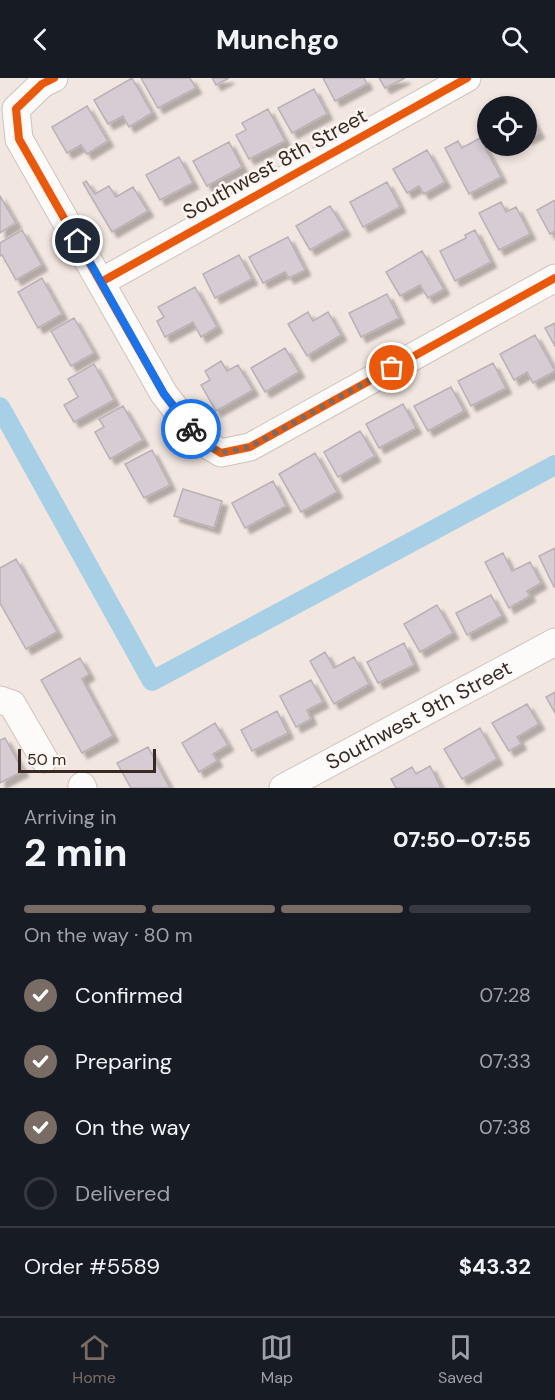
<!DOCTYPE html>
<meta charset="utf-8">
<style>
body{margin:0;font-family:"DM Sans",sans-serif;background:#242831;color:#f1f3f6;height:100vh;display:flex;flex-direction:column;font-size:22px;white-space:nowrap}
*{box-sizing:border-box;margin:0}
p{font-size:20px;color:#9ea1a6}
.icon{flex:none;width:33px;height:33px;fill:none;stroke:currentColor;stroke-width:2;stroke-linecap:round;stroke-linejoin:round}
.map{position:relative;height:710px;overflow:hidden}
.details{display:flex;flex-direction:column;background:#171b24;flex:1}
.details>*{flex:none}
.fabs{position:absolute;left:477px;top:18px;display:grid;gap:12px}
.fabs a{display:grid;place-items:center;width:60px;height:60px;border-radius:50%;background:#171b24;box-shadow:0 3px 9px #0003;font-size:30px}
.scale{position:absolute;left:18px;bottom:15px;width:138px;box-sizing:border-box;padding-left:6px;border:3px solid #382a23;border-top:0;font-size:16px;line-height:21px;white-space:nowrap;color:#382a23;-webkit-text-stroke:4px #fcf4f0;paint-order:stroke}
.pin{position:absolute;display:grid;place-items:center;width:51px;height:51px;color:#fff;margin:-26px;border:3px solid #fff;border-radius:50%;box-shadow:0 2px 6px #0007}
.courier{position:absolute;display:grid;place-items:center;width:60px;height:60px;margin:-30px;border:4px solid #1a73e8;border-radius:50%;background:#fff;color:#222;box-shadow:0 2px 8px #0007}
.overview em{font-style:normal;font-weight:800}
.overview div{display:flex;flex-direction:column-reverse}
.overview{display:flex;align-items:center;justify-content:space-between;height:102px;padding:0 24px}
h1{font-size:39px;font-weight:800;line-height:45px}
.bar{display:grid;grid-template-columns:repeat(4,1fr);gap:9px 6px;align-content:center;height:72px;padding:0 24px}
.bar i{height:8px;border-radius:4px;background:#363941}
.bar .selected{background:#796c65}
.bar p{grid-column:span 4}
.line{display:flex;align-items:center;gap:15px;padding:0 24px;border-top:2px solid #363941}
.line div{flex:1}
ol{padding:0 24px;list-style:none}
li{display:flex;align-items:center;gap:18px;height:66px}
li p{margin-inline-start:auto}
li .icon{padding:6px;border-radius:50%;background:#796c65;color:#fff;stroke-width:4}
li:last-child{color:#9ea1a6}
li i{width:33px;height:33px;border:3px solid #363941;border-radius:50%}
header{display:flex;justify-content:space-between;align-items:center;height:78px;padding:0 24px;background:#171b24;font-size:27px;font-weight:800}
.dock{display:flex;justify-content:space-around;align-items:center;height:84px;border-top:2px solid #363941;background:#171b24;font-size:16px;color:#9ea1a6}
.dock a{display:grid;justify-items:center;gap:3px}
.dock .selected{color:#796c65}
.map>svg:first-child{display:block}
</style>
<header><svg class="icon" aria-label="back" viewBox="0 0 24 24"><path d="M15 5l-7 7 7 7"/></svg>Munchgo<svg class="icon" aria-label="search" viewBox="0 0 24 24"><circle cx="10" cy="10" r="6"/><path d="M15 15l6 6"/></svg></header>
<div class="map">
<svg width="555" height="710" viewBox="0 0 555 710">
<defs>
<filter id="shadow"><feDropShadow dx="5.5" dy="5.5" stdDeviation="1.5" flood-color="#0004"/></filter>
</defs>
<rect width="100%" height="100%" fill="#f2e6e0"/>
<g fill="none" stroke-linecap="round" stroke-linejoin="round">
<path stroke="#a7d0e6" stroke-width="20" d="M0,329L152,603L555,387"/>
</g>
<path fill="#d6ccd3" stroke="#b9b1b5" stroke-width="1.5" filter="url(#shadow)" d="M132,0L152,35L129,49L123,38L108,46L94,22Z
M141,0H190L196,10L158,30Z
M212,0H229L216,7Z
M323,0H364L367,6L335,23Z
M379,0H405L385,10Z
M314,11L327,36L292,55L278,30Z
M87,28L108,63L87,76L81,67L67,75L52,49Z
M268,31L285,63L249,81L236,57L246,52L242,45Z
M526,31L539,55L526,61Z
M480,60L501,99L469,116L445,70L458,63L462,70Z
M229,64L242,89L207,108L193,83Z
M427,72L445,104L424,116L419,108L407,115L393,91Z
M179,79L193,105L160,122L146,97Z
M86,103L95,116L109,108L116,119L133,109L148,133L112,154L83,105Z
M387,104L400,129L363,149L350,124Z
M0,118L16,145L0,155Z
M555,122V153L550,156L537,132Z
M501,124L506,134L516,129L530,156L499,172L479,135Z
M330,128L345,152L310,172L296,148Z
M22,152L42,187L16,202L2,177L0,178V165Z
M475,152L491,184L455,203L440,173L466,160L465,157Z
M288,159L305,192L289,200L285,194L263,205L249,179Z
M422,173L444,211L428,220L420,207L400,218L386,194Z
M239,177L252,201L215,220L203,196Z
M42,200L62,236L38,250L18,214Z
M195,209L217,249L201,259L193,244L165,259L157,243L164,239L158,229Z
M387,216L399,240L361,259L349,235Z
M308,234L313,243L328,234L341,257L307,278L288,246Z
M74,240L94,275L71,288L51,253Z
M555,245V268L545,250Z
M535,257L555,293L533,305L527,294L514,302L500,276Z
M285,270L299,294L265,314L251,290Z
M221,283L227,293L238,287L253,312L216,333L201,307L210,302L205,293Z
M493,285L506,310L471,328L458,303Z
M94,286L114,322L74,344L64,327L78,319L68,301Z
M451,309L464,333L428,353L414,328Z
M403,326L416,350L379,370L366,346Z
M123,328L143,362L110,381L95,354L104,349L99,341Z
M360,353L375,378L338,399L324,374Z
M152,372L170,407L144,420L125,386Z
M315,375L337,414L301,434L279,396Z
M273,403L286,428L245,450L232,425Z
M183,411L222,423L214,450L174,438Z
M555,470V508L554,509L539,478Z
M503,475L512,493L530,484L541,505L527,513L530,518L509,530L485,484Z
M16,481L57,554L26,571L0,525V490Z
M491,517L502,538L467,557L456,535Z
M437,527L453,555L420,574L404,546Z
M404,565L414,587L378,605L367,584Z
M325,574L334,590L354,579L369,606L334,626L310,583Z
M80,580L89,596L82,601L113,658L82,675L41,602Z
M311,602L323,624L307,632L311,641L296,649L280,618Z
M555,614V635L546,619Z
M527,626L539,646L517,659L521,666L509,673L492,645Z
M277,633L288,655L252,673L241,652Z
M215,645L228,667L213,676L217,683L199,694L182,665Z
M480,650L497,681L462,701L444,671Z
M5,660L23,693L0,705V662Z
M148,669L170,710H131L117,685Z
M430,688L441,710H396L391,701L412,689L416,696Z"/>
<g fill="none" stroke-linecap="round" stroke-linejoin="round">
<g stroke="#cfc3bd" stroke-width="29">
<g id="minor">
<path d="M54,0L42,6L16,31L19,61L164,316L201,363L221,375L250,369L555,200"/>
<path d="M101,204L467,0"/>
<path d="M0,622L12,626L44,681"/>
<path d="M82,708L83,710"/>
<path id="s1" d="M283,710L555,564"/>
</g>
</g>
<use href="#minor" stroke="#fdfbfa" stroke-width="27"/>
<g stroke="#fcf4f0" stroke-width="11">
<path id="cycleway" d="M54,0L42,6L16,31L19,61L164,316L201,363L221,375L250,369L555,200
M101,204L467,0"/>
</g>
<use href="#cycleway" stroke="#e8590c" stroke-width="8"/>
</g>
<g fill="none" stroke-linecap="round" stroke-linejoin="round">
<path stroke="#796c65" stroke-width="6" stroke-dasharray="0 10.8" d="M191,351L201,363L221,375L250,369L392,290"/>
<path stroke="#1a73e8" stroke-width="8" d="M78,163L164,316L191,351"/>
</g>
<g text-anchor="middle" stroke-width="5" stroke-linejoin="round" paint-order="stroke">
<g font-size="21" fill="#382a23" stroke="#fcf4f0">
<text transform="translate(275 86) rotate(-29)" y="7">Southwest 8th Street</text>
<text dy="7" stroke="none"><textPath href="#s1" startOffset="154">Southwest 9th Street</textPath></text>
</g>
</g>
</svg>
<div class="fabs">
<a><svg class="icon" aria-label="locate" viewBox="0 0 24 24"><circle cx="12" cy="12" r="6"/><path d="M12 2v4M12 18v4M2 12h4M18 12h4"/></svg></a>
</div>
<div class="scale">50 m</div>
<div class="pin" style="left:392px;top:290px;background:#ea580c"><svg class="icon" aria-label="bag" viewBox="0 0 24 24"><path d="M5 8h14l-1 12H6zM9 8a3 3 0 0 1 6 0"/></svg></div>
<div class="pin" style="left:78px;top:163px;background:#1f2937"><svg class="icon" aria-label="home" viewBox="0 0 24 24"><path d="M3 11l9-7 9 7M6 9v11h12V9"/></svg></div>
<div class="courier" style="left:191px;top:351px"><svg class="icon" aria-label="bike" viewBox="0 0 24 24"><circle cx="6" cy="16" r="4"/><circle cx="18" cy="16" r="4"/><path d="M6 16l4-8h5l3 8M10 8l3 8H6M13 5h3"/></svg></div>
</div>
<section class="details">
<div class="overview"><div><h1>2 min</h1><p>Arriving in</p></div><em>07:50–07:55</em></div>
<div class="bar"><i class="selected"></i><i class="selected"></i><i class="selected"></i><i></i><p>On the way · 80 m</p></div>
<ol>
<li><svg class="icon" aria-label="check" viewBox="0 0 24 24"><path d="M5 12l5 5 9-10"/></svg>Confirmed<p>07:28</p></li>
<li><svg class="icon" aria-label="check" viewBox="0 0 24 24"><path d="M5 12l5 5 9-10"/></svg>Preparing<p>07:33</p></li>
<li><svg class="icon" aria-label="check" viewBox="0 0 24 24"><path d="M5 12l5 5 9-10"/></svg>On the way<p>07:38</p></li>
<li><i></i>Delivered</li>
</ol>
<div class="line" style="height:78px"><div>Order #5589</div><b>$43.32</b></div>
</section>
<nav class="dock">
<a class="selected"><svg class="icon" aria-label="home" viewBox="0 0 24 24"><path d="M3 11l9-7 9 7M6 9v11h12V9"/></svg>Home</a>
<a><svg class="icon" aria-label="map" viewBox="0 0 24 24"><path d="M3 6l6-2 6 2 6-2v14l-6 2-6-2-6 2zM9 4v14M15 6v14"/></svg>Map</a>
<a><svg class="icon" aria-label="saved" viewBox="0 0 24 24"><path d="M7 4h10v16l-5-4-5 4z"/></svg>Saved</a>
</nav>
